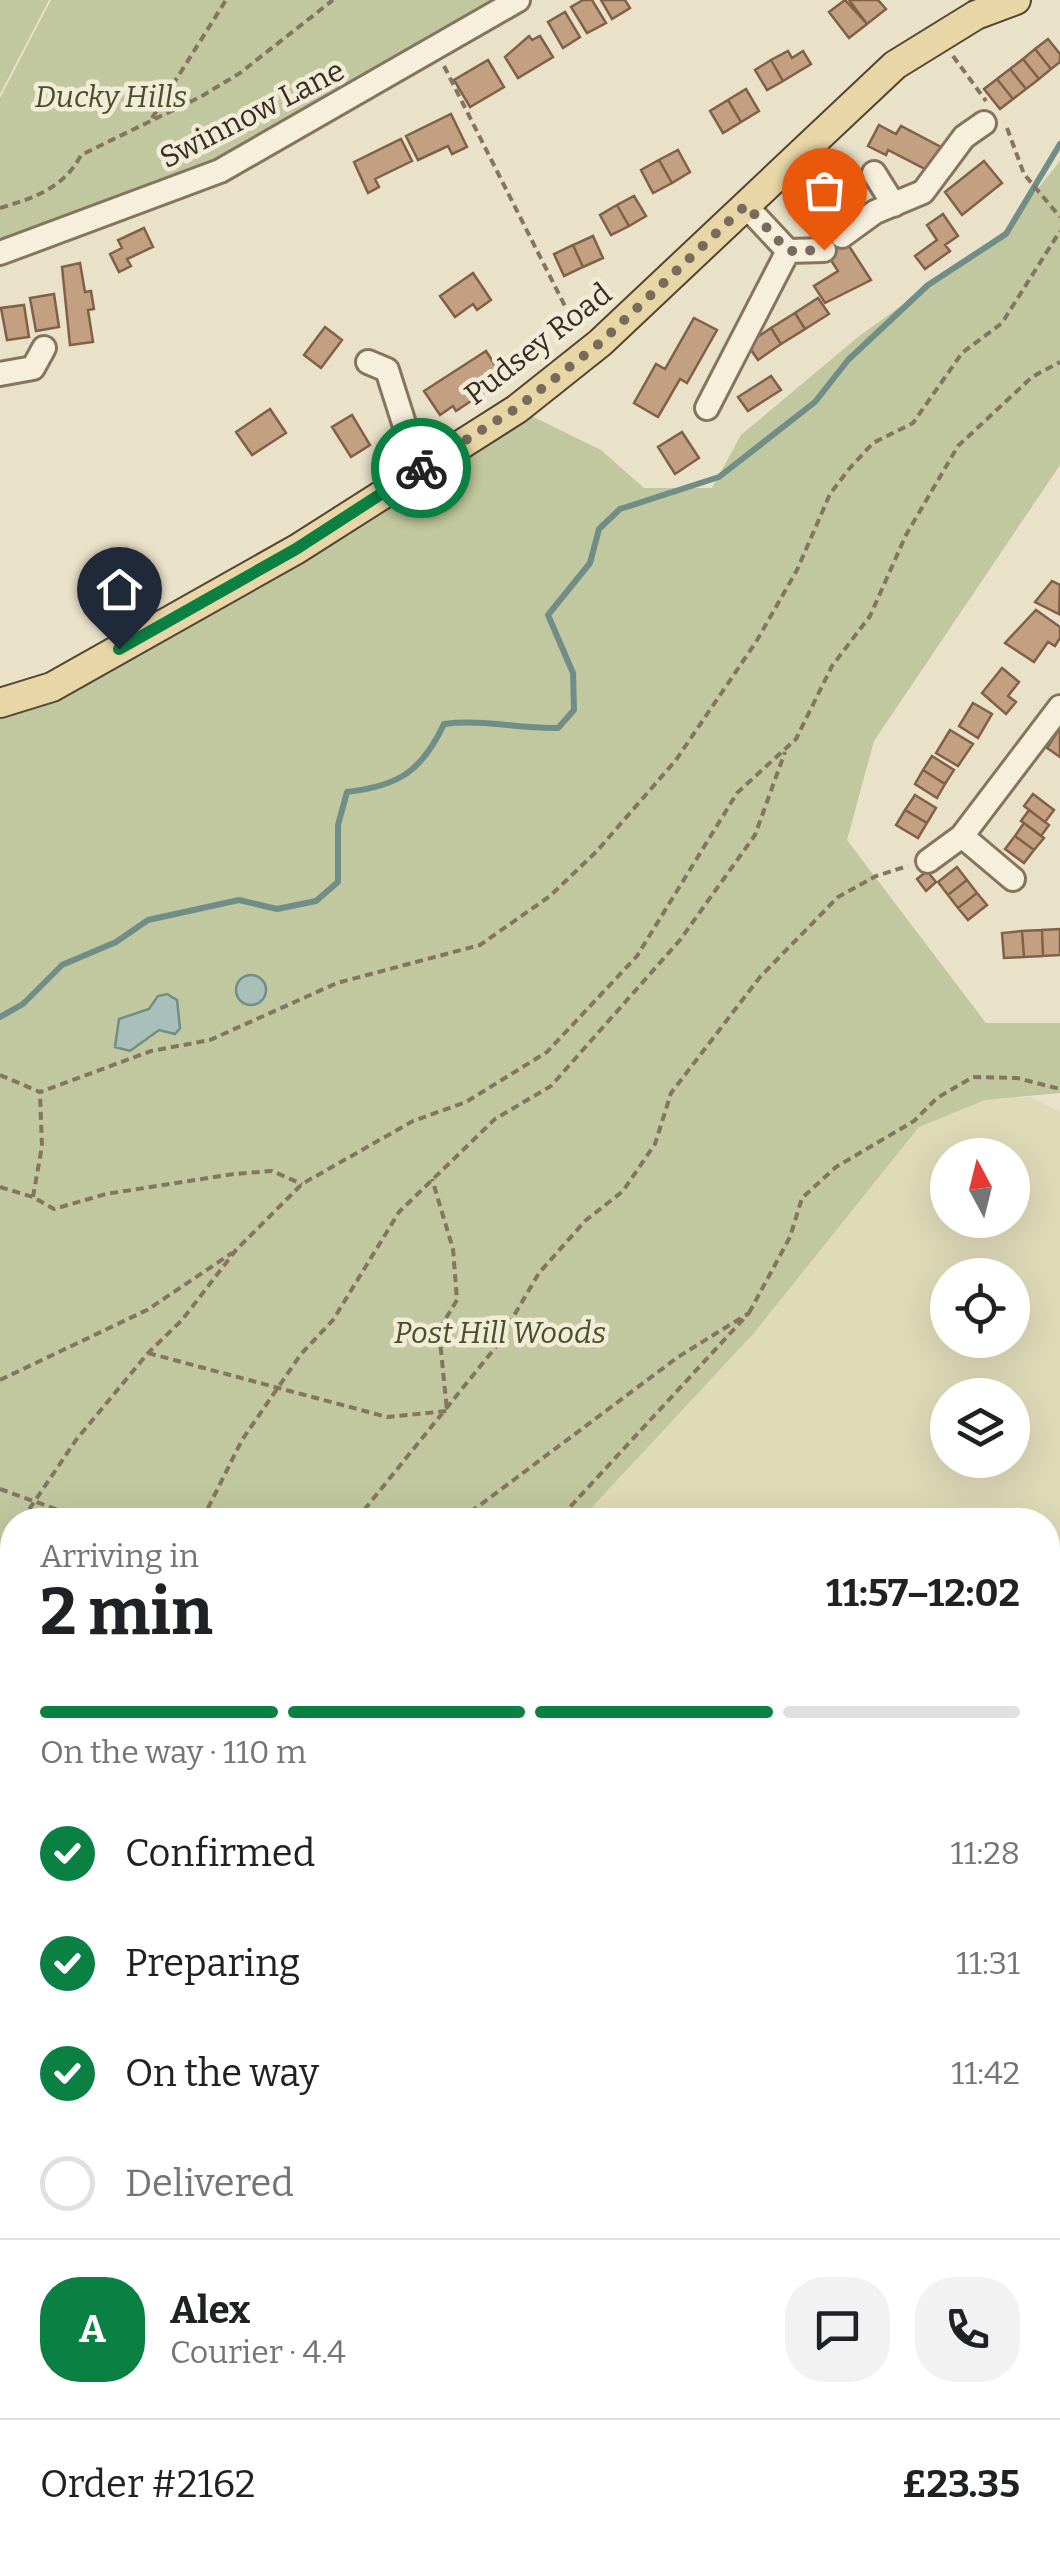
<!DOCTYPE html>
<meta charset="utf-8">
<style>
body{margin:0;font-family:Bitter,serif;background:#f2f2f2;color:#202124;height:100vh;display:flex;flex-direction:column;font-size:38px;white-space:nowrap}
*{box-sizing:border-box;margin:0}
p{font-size:32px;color:#757577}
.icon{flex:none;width:55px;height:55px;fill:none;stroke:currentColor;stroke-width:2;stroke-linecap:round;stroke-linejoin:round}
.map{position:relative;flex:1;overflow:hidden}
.panel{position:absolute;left:0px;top:1508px;width:1060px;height:1062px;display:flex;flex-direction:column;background:#fff;border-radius:40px 40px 0 0;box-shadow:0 10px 40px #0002}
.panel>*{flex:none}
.needle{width:65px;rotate:353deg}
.buttons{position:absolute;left:930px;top:1138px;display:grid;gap:20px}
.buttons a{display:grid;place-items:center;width:100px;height:100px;border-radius:50%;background:#fff;box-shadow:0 10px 40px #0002;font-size:50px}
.pin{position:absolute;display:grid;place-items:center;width:85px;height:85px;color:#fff;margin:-102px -42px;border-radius:50% 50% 50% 0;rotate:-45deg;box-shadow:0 0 10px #0007}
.pin .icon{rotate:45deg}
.courier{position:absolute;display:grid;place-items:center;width:100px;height:100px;margin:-50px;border:8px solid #0b8043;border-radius:50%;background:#fff;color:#222;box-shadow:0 2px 12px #0007}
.headline em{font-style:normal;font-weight:700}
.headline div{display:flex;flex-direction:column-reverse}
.headline{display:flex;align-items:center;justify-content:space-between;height:170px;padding:0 40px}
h1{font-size:65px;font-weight:700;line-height:75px}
.bar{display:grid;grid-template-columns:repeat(4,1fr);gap:15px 10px;align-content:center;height:120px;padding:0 40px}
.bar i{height:12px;border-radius:8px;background:#e0e0e0}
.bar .current{background:#0b8043}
.bar p{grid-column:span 4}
.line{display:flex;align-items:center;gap:25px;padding:0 40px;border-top:2px solid #e0e0e0}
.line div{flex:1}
.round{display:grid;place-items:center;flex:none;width:105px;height:105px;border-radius:40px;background:#f2f2f2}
ol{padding:0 40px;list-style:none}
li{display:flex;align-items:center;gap:30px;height:110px}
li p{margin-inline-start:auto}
li .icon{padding:10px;border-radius:50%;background:#0b8043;color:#fff;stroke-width:4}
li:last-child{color:#757577}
li i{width:55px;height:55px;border:5px solid #e0e0e0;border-radius:50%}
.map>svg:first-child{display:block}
</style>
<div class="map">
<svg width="1060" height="2569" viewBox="0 0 1060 2569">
<rect width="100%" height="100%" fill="#eae1c9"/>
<path fill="#dfdab7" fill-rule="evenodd" d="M1031,1097L1060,1112V2569H278L270,2558H1048V1520H580L754,1333L919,1127L985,1100ZM948,1155H1012V1220H948ZM948,1275H1012V1340H948ZM948,1395H1012V1460H948Z
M12,2016V2202L0,2186V2025Z"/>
<path fill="#c1c79e" d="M0,0H49L0,94Z
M51,0H493L206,165L0,243V98Z
M1060,161V465L874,741L847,840L986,1023H1060V1093L985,1100L919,1127L754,1333L580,1520H12V2016L0,2025V703L517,409L601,450L644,488H712L741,435L858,337L1004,231Z
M0,2186L12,2202V2558H270L278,2569H0Z"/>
<path fill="#a9bfb9" stroke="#718d87" stroke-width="2.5" d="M236 990a15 15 0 1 1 30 0a15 15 0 1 1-30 0Z
M167,994L177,1000L180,1028L175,1034L159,1030L130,1051L115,1047L119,1019L149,1009L158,996Z"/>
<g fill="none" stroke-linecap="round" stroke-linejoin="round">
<path stroke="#718d87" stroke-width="6" d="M0,1017L23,1004L62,965L116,942L148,920L239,900L277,909L316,901L338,882V825L347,792C399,786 422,771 444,724C483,719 519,729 558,728L574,710L573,673L548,615L590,563L599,529L620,509L719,477L815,402L848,360L928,285L1006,234L1060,144"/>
</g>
<path fill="#c4a083" stroke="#816048" stroke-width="2.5" d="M583,0H592L606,23L587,33L571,7Z
M601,0H625L630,8L612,19Z
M845,0L867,24L849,38L829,12Z
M849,0H878L886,9L867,24Z
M565,12L580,37L563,48L548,22Z
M529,36L532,40L540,36L553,57L518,78L505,57Z
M1048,39L1060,54V62L1051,69L1035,49Z
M1035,49L1051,69L1039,79L1023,59Z
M788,51L792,58L803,51L811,64L783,81L771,60Z
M1023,59L1039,79L1026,89L1010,69Z
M488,60L504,87L470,107L454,80Z
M771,60L783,81L767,90L755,70Z
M1010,69L1026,89L1013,99L997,79Z
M997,79L1013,99L1000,109L984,89Z
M746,89L759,111L741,122L728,100Z
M728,100L741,122L723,133L710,111Z
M451,114L467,147L452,154L448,146L418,160L406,136Z
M879,125L896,134L901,126L941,147L929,171L888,150L886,155L868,146Z
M401,139L412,161L375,179L379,187L368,193L354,162Z
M678,150L690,172L672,183L659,160Z
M659,160L672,183L653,193L641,170Z
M984,161L1002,183L962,215L945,192Z
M844,173L855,190L825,209L871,280L825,303L814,286L838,271L795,205Z
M634,196L646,216L629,226L617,205Z
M617,205L629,226L611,235L600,215Z
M943,214L958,236L945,245L950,251L925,269L915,256L937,240L927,225Z
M144,228L153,247L127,259L131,266L119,272L110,254L122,248L118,240Z
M593,236L603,258L583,267L573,245Z
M573,245L583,267L564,276L554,254Z
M80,263L85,292L91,291L94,309L88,310L93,342L70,345L62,267Z
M473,273L491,300L477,310L473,304L455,317L440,296Z
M54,294L59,327L36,331L30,298Z
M818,298L829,314L805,329L795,313Z
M24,305L29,337L7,340L1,308Z
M795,313L805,329L781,344L771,328Z
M694,318L717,330L687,383L680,379L658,417L634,403L656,364L665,369Z
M325,327L342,340L321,368L304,355Z
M771,328L781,344L758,360L747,344Z
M486,351L504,379L456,411L453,406L440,415L424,391Z
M771,376L781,390L748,411L738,397Z
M270,409L286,433L252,455L236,432Z
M352,415L370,445L351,457L332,427Z
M682,432L699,458L675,474L658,447Z
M1052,581L1060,585L1059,614L1035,602Z
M1036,610L1060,627V638L1055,646L1048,642L1034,662L1005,643Z
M1002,668L1019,682L1008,696L1016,702L1006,714L982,693Z
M973,703L992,714L978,738L959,726Z
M1060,728V757L1047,748Z
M950,730L973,744L958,766L936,753Z
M932,756L954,770L945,784L923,770Z
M923,770L945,784L937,798L915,784Z
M1033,794L1054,810L1045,822L1024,806Z
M915,795L936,808L927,823L905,810Z
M905,810L927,823L918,838L896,825Z
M1029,810L1049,825L1041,836L1021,821Z
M1024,823L1044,838L1034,850L1015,836Z
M1015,836L1034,850L1024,863L1005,849Z
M957,867L967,880L948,895L938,882Z
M927,871L936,882L926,891L917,879Z
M967,880L977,893L958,908L948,895Z
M977,893L987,905L968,920L958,908Z
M1060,929V955L1043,956L1042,930Z
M1042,930L1043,956L1024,957L1022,931Z
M1022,931L1024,957L1004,958L1002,933Z
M639,2558H643L658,2569H630Z
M718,2558H785L791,2569H711L708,2562Z"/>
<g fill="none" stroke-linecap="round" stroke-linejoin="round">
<g stroke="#857460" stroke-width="28">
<path id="minor" d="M874,173L894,205
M745,205L788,251
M842,236L875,212L923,192L964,137L984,123
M0,253L220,171L518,0
M368,362L387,370L409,439L425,465
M0,374L33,368L44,348
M707,408L788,251L824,250
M928,861L962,836
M1013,879L962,836L1060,707
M685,2558L688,2569"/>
</g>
<g stroke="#534333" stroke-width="32">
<path id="major" d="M0,703L52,687L297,549L517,409L600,343L895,65L976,15L1016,0"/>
</g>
<path stroke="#857460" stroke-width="4" stroke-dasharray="8 5" stroke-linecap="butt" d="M953,56L986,101
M444,66L577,330
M152,118L226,0
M1007,128L1024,174L1060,217
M0,208C34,198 64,188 81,155L202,96L240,73L333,0
M0,1075L40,1092L151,1051L210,1040L337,983L480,945L550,896L597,851L676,760L756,642L797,570L830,494L849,469L873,443L913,423L962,353L1002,323L1060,231
M0,1187L33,1197L54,1209L106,1194L234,1174L272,1171L302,1184
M33,1197L42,1146L40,1093
M749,1313L790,1237L802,1198L836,1167L914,1121L937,1098L973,1077L1017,1078L1060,1089
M148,1353L387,1417L447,1411L439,1330L457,1300L453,1249L432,1179
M0,1380L147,1310L232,1253
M0,1489L86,1520
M22,1520L76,1440L148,1353L182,1320L236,1250L302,1184L413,1121L466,1102L547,1052L637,956L737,793L796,739L832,666L870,616L906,535L958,446L1032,377L1060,362
M202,1520L242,1440L301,1354L333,1320L399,1212L495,1119L551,1086L680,940L755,835L785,752
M356,1520L495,1348L539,1273L585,1221L623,1191L655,1144L671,1093L760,977L838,897L876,876L908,866
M460,1520L678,1357L749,1313L558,1520
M0,1553L12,1534
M0,1687L12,1682
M0,1690L12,1701
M0,1745L12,1740
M0,1817L9,1811L12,1801
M0,1975L12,1967
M0,2253L12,2270
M0,2552L24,2569
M246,2558L254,2569"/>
<use href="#minor" stroke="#f6efdc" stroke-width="22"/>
<use href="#major" stroke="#e9d6a6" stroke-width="28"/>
</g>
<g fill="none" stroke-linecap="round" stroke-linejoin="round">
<path stroke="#766b5c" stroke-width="10" stroke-dasharray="0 18" d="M421,468L517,408L600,343L746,205L788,251L824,250"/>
<path stroke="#0b8043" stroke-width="12" d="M119,649L296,549L421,468"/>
</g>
<g text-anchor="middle" stroke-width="9" stroke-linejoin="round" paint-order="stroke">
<g font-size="30" font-style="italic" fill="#46512a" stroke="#f2ebd8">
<text x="111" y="107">Ducky Hills</text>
<text x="500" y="1343">Post Hill Woods</text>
</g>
<g font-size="30" fill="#372c22" stroke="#f2ebd8">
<text transform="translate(252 114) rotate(-27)" y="10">Swinnow Lane</text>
<text transform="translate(538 344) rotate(-38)" y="10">Pudsey Road</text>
</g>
</g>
</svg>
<div class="buttons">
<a><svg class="needle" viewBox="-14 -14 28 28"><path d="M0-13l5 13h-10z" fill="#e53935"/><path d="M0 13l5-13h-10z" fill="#757577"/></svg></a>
<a><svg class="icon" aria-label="locate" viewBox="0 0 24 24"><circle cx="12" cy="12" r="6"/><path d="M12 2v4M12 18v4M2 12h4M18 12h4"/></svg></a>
<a><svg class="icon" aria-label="layers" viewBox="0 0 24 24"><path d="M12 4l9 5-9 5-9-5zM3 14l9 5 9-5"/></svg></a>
</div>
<div class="pin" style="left:824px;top:250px;background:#ea580c"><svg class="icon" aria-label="bag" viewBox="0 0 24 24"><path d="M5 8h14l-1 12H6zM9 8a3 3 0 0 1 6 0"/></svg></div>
<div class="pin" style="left:119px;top:649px;background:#1f2937"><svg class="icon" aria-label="home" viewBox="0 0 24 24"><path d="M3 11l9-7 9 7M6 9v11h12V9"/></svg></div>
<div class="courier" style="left:421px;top:468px"><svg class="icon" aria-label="bike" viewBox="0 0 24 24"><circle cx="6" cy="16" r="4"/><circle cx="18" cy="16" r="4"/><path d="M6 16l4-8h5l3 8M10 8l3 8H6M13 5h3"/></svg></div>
<section class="panel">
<div class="headline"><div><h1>2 min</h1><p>Arriving in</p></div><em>11:57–12:02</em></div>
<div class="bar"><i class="current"></i><i class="current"></i><i class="current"></i><i></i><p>On the way · 110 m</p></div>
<ol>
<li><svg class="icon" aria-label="check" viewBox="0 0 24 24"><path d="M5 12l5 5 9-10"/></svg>Confirmed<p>11:28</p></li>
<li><svg class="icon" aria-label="check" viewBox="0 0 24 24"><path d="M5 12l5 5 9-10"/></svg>Preparing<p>11:31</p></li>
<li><svg class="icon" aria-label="check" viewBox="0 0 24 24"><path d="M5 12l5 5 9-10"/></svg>On the way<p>11:42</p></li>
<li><i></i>Delivered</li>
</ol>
<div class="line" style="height:180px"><b class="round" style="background:#0b8043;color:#fff">A</b><div><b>Alex</b><p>Courier · 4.4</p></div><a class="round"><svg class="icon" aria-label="chat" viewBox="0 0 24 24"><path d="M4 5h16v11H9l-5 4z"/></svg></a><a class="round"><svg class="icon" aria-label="phone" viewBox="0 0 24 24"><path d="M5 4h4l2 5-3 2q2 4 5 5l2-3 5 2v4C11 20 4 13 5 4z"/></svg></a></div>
<div class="line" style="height:130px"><div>Order #2162</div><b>£23.35</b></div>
</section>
</div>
